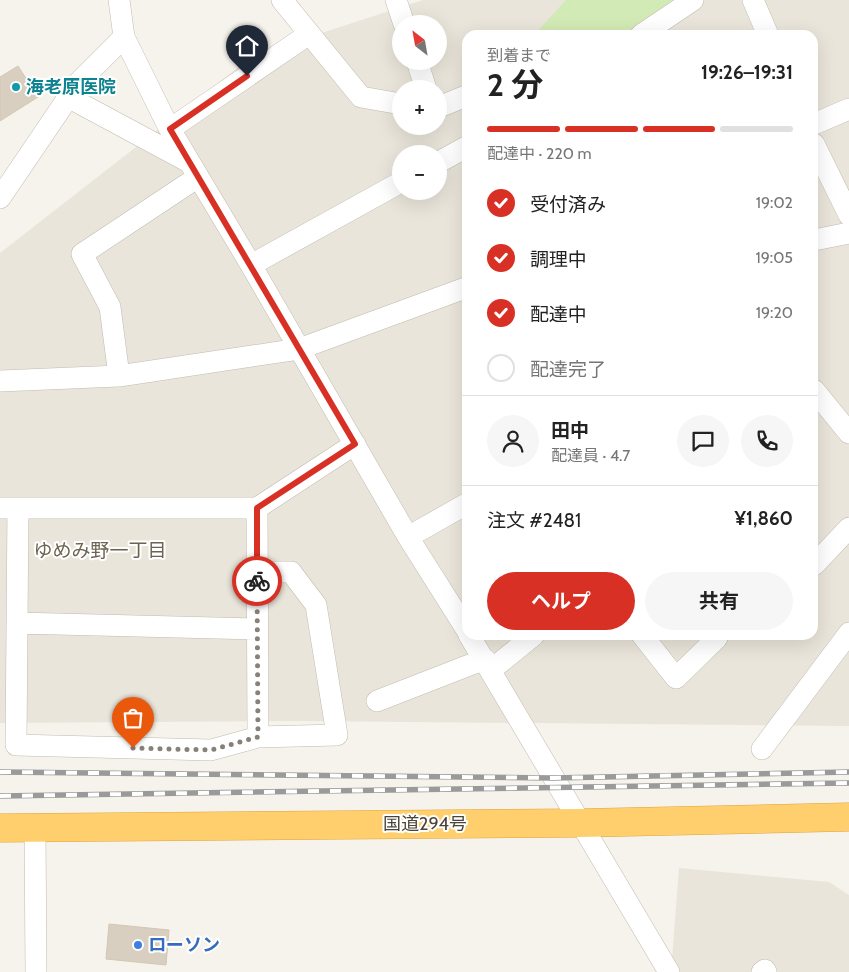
<!DOCTYPE html>
<html lang="ja">
<meta charset="utf-8">
<style>
body{margin:0;font-family:Cabin,"Noto Sans JP",sans-serif;background:#f6f6f6;color:#222;height:100vh;display:flex;flex-direction:column;font-size:19px;white-space:nowrap}
*{box-sizing:border-box;margin:0}
p{font-size:16px;color:#767676}
.icon{flex:none;width:28px;height:28px;fill:none;stroke:currentColor;stroke-width:2;stroke-linecap:round;stroke-linejoin:round}
.map{position:relative;flex:1;overflow:hidden}
.side{position:absolute;left:462px;top:30px;width:356px;height:610px;display:flex;flex-direction:column;background:#fff;border-radius:15px;box-shadow:0 5px 20px #0002}
.side>*{flex:none}
.needle{width:32px;rotate:329deg}
.controls{position:absolute;left:392px;top:15px;display:grid;gap:10px}
.controls a{display:grid;place-items:center;width:55px;height:55px;border-radius:50%;background:#fff;box-shadow:0 5px 20px #0002;font-size:25px}
.pin{position:absolute;display:grid;place-items:center;width:42px;height:42px;color:#fff;margin:-51px -21px;border-radius:50% 50% 50% 0;rotate:-45deg;box-shadow:0 0 5px #0007}
.pin .icon{rotate:45deg}
.courier{position:absolute;display:grid;place-items:center;width:50px;height:50px;margin:-25px;border:4px solid #d93025;border-radius:50%;background:#fff;color:#222;box-shadow:0 1px 6px #0007}
.headline em{font-style:normal;font-weight:700}
.headline div{display:flex;flex-direction:column-reverse}
.headline{display:flex;align-items:center;justify-content:space-between;height:85px;padding:0 25px}
h1{font-size:32px;font-weight:700;line-height:38px}
.bar{display:grid;grid-template-columns:repeat(4,1fr);gap:8px 5px;align-content:center;height:60px;padding:0 25px}
.bar i{height:6px;border-radius:4px;background:#e0e0e0}
.bar .current{background:#d93025}
.bar p{grid-column:span 4}
.line{display:flex;align-items:center;gap:12px;padding:0 25px;border-top:1px solid #e0e0e0}
.line div{flex:1}
.round{display:grid;place-items:center;flex:none;width:52px;height:52px;border-radius:26px;background:#f6f6f6}
ol{padding:0 25px;list-style:none}
li{display:flex;align-items:center;gap:15px;height:55px}
li p{margin-inline-start:auto}
li .icon{padding:5px;border-radius:50%;background:#d93025;color:#fff;stroke-width:4}
li:last-child{color:#767676}
li i{width:28px;height:28px;border:2px solid #e0e0e0;border-radius:50%}
.action{display:flex;gap:10px;margin-top:auto;padding:10px 25px}
.action a{flex:1;height:58px;border-radius:30px;background:#d93025;color:#fff;font-size:20px;font-weight:700;line-height:58px;text-align:center}
.action a+a{background:#f6f6f6;color:#222}
.map>svg:first-child{display:block}
</style>
<div class="map">
<svg width="849" height="972" viewBox="0 0 849 972">
<rect width="100%" height="100%" fill="#f6f3ec"/>
<path fill="#eae5da" fill-rule="evenodd" d="M423,0H849V726L306,721L0,723V253L254,55ZM401,24H439V61H401ZM468,35H814V635H468ZM401,89H439V126H401ZM401,154H439V191H401Z
M679,868L829,882L849,895V972H671Z"/>
<path fill="#d2eab5" d="M566,0H693L641,35H534Z"/>
<path fill="#d8cfc1" stroke="#d3c7b4" d="M18,66L38,97L0,121V77Z
M109,924L169,930L166,965L106,959Z"/>
<g fill="none" stroke-linecap="round" stroke-linejoin="round">
<g stroke="#c2bbae" stroke-width="22">
<path id="minor" d="M119,0L124,37L168,126L251,265L408,537L468,632
M282,0L361,97L401,104
M396,0L404,24
M753,0L768,35
M641,35L693,0
M417,61L426,89
M68,97L189,162
M439,107L466,96L468,98
M814,124L849,109
M170,129L309,34
M814,144L849,215
M439,162L468,146
M0,198L78,83L124,37
M814,240L849,233
M251,265L401,182
M119,376L110,307L82,254L198,177
M0,381L119,376L299,349L468,287
M814,390L849,433
M0,508H257L355,444
M18,508L16,745L211,750L258,737L257,508
M408,537L468,503
M814,565L849,528
M257,572H291L316,605L337,735L258,737
M17,623L257,629
M469,635L669,972
M642,635L676,678L717,638
M491,670L534,635
M377,701L485,659
M762,749L849,633
M35,827L36,972
M762,972L765,970L766,972"/>
</g>
<g stroke="#e0a43c" stroke-width="29">
<path id="highway" d="M0,828L580,823L849,817"/>
</g>
<use href="#minor" stroke="#fff" stroke-width="21"/>
<use href="#highway" stroke="#ffcf6e" stroke-width="28"/>
<g stroke="#9a9a9a" stroke-width="5.5">
<path id="rail" d="M0,772L553,778L849,772
M0,796L849,783"/>
</g>
<use href="#rail" stroke="#fff" stroke-width="4" stroke-dasharray="11" stroke-linecap="butt"/>
</g>
<g fill="none" stroke-linecap="round" stroke-linejoin="round">
<path stroke="#878178" stroke-width="5" stroke-dasharray="0 9" d="M133,748L211,750L258,737L257,581"/>
<path stroke="#d93025" stroke-width="6" d="M247,76L170,129L355,444L257,508V581"/>
</g>
<circle fill="#0f9aa8" stroke="#fff" stroke-width="2" cx="16" cy="87" r="5"/>
<circle fill="#3f7fe0" stroke="#fff" stroke-width="2" cx="138" cy="945" r="5"/>
<g text-anchor="middle" stroke-width="4" stroke-linejoin="round" paint-order="stroke">
<g font-size="18" font-weight="bold" fill="#0d838f" stroke="#fff" text-anchor="start">
<text x="26" y="93">海老原医院</text>
</g>
<g font-size="18" fill="#4b4439" stroke="#fff">
<text x="425" y="830">国道294号</text>
</g>
<g font-size="18" font-weight="bold" fill="#366cbe" stroke="#fff" text-anchor="start">
<text x="148" y="951">ローソン</text>
</g>
<g font-size="19" fill="#6e6250" stroke="#fff">
<text x="100" y="557">ゆめみ野一丁目</text>
</g>
</g>
</svg>
<div class="controls">
<a><svg class="needle" viewBox="-14 -14 28 28"><path d="M0-13l5 13h-10z" fill="#e53935"/><path d="M0 13l5-13h-10z" fill="#767676"/></svg></a>
<a>+</a>
<a>−</a>
</div>
<div class="pin" style="left:133px;top:748px;background:#ea580c"><svg class="icon" aria-label="bag" viewBox="0 0 24 24"><path d="M5 8h14l-1 12H6zM9 8a3 3 0 0 1 6 0"/></svg></div>
<div class="pin" style="left:247px;top:76px;background:#1f2937"><svg class="icon" aria-label="home" viewBox="0 0 24 24"><path d="M3 11l9-7 9 7M6 9v11h12V9"/></svg></div>
<div class="courier" style="left:257px;top:581px"><svg class="icon" aria-label="bike" viewBox="0 0 24 24"><circle cx="6" cy="16" r="4"/><circle cx="18" cy="16" r="4"/><path d="M6 16l4-8h5l3 8M10 8l3 8H6M13 5h3"/></svg></div>
<section class="side">
<div class="headline"><div><h1>2 分</h1><p>到着まで</p></div><em>19:26–19:31</em></div>
<div class="bar"><i class="current"></i><i class="current"></i><i class="current"></i><i></i><p>配達中 · 220 m</p></div>
<ol>
<li><svg class="icon" aria-label="check" viewBox="0 0 24 24"><path d="M5 12l5 5 9-10"/></svg>受付済み<p>19:02</p></li>
<li><svg class="icon" aria-label="check" viewBox="0 0 24 24"><path d="M5 12l5 5 9-10"/></svg>調理中<p>19:05</p></li>
<li><svg class="icon" aria-label="check" viewBox="0 0 24 24"><path d="M5 12l5 5 9-10"/></svg>配達中<p>19:20</p></li>
<li><i></i>配達完了</li>
</ol>
<div class="line" style="height:90px"><a class="round"><svg class="icon" aria-label="person" viewBox="0 0 24 24"><circle cx="12" cy="8" r="4"/><path d="M4 21q1-7 8-7t8 7"/></svg></a><div><b>田中</b><p>配達員 · 4.7</p></div><a class="round"><svg class="icon" aria-label="chat" viewBox="0 0 24 24"><path d="M4 5h16v11H9l-5 4z"/></svg></a><a class="round"><svg class="icon" aria-label="phone" viewBox="0 0 24 24"><path d="M5 4h4l2 5-3 2q2 4 5 5l2-3 5 2v4C11 20 4 13 5 4z"/></svg></a></div>
<div class="line" style="height:65px"><div>注文 #2481</div><b>¥1,860</b></div>
<div class="action"><a>ヘルプ</a><a>共有</a></div>
</section>
</div>
